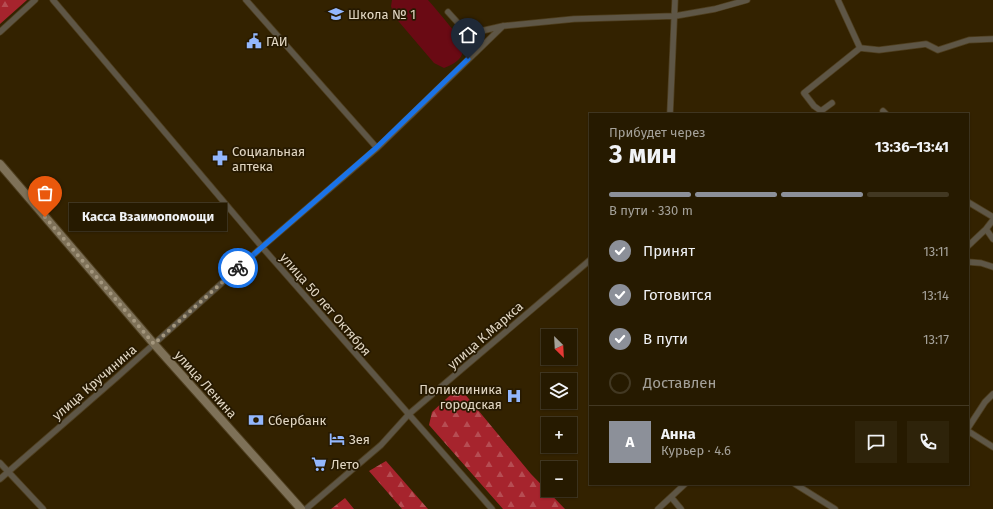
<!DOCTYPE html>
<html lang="ru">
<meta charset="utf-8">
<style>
body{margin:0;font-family:"Fira Sans",sans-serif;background:#2e230a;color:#f1f3f6;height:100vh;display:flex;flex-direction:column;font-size:15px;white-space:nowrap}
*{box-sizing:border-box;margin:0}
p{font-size:13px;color:#a4a199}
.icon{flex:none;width:22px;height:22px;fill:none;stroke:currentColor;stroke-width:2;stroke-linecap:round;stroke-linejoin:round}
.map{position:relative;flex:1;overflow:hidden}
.drawer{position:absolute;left:589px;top:113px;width:380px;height:372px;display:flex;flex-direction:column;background:#261a00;border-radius:0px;box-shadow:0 1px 3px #0004,0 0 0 1px #423822}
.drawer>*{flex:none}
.needle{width:26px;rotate:156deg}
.buttons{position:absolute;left:541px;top:329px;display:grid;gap:8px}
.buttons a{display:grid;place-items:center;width:36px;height:36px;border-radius:0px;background:#261a00;box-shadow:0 1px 3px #0004,0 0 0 1px #423822;font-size:20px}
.pin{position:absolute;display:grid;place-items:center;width:34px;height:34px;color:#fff;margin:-41px -17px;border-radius:50% 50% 50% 0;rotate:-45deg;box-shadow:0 0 4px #0007}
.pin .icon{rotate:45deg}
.courier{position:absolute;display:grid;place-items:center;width:40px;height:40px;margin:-20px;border:3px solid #1a73e8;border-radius:50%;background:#fff;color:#222;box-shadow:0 1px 5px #0007}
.bubble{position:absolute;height:28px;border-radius:0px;background:#261a00;box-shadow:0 1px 3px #0004,0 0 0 1px #423822;font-size:13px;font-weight:700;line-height:28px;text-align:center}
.overview em{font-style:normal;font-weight:700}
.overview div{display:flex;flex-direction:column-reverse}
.overview{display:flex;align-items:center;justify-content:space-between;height:68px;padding:0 20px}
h1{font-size:26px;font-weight:700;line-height:30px}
.bar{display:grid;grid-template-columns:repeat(4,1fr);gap:6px 4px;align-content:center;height:48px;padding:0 20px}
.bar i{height:5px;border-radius:3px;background:#423822}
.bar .on{background:#8c9099}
.bar p{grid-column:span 4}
.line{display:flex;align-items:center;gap:10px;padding:0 20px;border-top:1px solid #423822}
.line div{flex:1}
.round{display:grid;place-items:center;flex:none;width:42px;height:42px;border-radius:0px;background:#2e230a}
ol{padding:0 20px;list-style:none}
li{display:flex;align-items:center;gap:12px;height:44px}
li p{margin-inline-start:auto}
li .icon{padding:4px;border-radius:50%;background:#8c9099;color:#fff;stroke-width:4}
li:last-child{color:#a4a199}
li i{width:22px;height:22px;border:2px solid #423822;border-radius:50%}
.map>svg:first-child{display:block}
</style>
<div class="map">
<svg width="993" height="509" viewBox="0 0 993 509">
<defs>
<pattern id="forest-firs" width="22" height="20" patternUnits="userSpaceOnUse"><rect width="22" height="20" fill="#a6242d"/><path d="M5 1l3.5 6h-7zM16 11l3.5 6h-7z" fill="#b64d53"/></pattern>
</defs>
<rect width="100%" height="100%" fill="#320"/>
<path fill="url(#forest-firs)" d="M0,0H27L0,24Z
M459,387L531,474L565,509H503L429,425L432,412Z
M386,461L428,509H402L369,471Z
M345,498L354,509H331Z"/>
<path fill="#6a0a14" d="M392,0H428C435,8 442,16 449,25C464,43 472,58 444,68L434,63L394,16L391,6Z"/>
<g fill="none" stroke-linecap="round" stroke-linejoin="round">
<g stroke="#4f3f1f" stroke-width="7">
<path id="minor" d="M53,0L262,247L492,509
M246,0L377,148
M838,0L860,48
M448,12L468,34L503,26L574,19L675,16L715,9L747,0
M0,32L35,0
M832,103L821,111L814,106L804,93L860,48L879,50L926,44L938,50L969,40L993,39
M883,111L886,114
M670,114L675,0
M968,202L993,217
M986,229L993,239
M968,246L986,229L993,220
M968,262L981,263L993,267
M968,428L985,402L993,394
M968,431L993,447
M0,463L43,509
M0,479L116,378L262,247L377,148L503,26
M795,484L835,509
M671,497L681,509
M306,509L381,445L409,414L590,260
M658,509L685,484"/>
</g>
<g stroke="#4f3f1f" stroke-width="10">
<path id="secondary" d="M0,164L154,344L301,509"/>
</g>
<use href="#minor" stroke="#5e5646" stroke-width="5.5"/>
<use href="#secondary" stroke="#7e7158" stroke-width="8"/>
</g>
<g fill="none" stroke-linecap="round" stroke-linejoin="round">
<path stroke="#a4977e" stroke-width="4" stroke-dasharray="0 7.2" d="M45,217L154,344L238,268"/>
<path stroke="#1a73e8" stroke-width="5" d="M238,268L376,148L468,59"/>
</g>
<defs>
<g id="school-bare" transform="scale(1.2)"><path d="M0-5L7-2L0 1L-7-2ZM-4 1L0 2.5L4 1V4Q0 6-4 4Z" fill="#93b7fd" stroke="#261900" stroke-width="2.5" paint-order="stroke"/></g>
<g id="civic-bare" transform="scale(1.2)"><path d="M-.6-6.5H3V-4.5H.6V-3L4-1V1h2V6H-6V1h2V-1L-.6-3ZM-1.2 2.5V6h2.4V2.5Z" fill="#93b7fd" stroke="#261900" stroke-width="2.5" paint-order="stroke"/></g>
<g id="pharmacy-bare" transform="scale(1.2)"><path d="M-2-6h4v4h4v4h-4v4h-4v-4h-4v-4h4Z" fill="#93b7fd" stroke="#261900" stroke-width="2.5" paint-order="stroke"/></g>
<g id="hospital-bare" transform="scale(1.2)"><path d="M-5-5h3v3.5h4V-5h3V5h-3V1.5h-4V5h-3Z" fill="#93b7fd" stroke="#261900" stroke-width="2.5" paint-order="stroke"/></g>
<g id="bank-bare" transform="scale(1.2)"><path d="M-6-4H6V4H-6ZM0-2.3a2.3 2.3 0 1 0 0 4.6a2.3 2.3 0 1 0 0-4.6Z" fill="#93b7fd" stroke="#261900" stroke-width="2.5" paint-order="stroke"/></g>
<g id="hotel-bare" transform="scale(1.2)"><path d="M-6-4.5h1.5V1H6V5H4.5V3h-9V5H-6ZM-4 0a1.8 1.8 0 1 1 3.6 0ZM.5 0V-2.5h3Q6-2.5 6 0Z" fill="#93b7fd" stroke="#261900" stroke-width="2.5" paint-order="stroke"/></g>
<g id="supermarket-bare" transform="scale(1.2)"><path d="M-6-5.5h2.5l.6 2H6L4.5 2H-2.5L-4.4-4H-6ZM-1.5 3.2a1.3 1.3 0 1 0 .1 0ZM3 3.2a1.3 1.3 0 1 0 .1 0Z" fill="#93b7fd" stroke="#261900" stroke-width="2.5" paint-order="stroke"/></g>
</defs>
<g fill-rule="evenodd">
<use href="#school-bare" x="336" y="14"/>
<use href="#civic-bare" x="254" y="41"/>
<use href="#pharmacy-bare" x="220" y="158"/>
<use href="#hospital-bare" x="514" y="396"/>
<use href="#bank-bare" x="256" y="420"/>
<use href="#hotel-bare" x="337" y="439"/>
<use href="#supermarket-bare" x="319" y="464"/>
</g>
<g text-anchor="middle" stroke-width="3.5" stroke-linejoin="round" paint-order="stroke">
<g font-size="13" fill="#e1d6c2" stroke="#261900" text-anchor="start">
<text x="348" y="19">Школа № 1</text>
<text x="266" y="46">ГАИ</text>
<text x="232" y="156">Социальная<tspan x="232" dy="15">аптека</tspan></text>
<text x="502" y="394" text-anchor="end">Поликлиника<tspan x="502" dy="15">городская</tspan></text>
<text x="268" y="425">Сбербанк</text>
<text x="349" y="444">Зея</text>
<text x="331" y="469">Лето</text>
</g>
<g font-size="13" fill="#e1d6c2" stroke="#261900">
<text transform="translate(326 304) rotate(49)" y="5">улица 50 лет Октября</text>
<text transform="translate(485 335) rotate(-41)" y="5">улица К.Маркса</text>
<text transform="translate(94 382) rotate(-41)" y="5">улица Кручинина</text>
<text transform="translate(206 384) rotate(48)" y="5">улица Ленина</text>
</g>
</g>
</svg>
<div class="buttons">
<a><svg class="needle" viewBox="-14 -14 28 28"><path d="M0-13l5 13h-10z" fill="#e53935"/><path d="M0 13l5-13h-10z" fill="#a4a199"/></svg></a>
<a><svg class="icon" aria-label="layers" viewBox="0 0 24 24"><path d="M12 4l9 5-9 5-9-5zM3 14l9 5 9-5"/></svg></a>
<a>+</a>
<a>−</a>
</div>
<div class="pin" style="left:45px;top:217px;background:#ea580c"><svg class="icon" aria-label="bag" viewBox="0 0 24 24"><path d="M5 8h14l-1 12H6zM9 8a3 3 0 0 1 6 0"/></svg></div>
<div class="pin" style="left:468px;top:59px;background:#1f2937"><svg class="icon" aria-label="home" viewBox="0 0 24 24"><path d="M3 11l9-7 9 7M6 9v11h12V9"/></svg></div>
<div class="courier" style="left:238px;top:268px"><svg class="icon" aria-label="bike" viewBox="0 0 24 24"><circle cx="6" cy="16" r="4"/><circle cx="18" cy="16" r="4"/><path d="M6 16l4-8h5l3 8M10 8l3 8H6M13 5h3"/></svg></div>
<div class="bubble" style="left:69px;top:203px;width:158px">Касса Взаимопомощи</div>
<section class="drawer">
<div class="overview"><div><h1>3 мин</h1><p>Прибудет через</p></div><em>13:36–13:41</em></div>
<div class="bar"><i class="on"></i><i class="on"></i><i class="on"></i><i></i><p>В пути · 330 m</p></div>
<ol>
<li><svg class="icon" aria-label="check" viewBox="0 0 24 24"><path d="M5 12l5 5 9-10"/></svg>Принят<p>13:11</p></li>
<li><svg class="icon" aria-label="check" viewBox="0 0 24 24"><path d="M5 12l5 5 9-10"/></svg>Готовится<p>13:14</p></li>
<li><svg class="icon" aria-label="check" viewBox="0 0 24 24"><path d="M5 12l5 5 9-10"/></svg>В пути<p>13:17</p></li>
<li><i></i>Доставлен</li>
</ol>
<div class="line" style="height:72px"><b class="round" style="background:#8c9099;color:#fff">А</b><div><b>Анна</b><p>Курьер · 4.6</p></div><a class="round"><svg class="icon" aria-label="chat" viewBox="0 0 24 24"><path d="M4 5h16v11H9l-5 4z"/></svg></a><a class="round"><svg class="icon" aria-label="phone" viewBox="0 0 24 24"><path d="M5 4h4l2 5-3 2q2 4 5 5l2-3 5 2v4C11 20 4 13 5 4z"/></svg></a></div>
</section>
</div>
